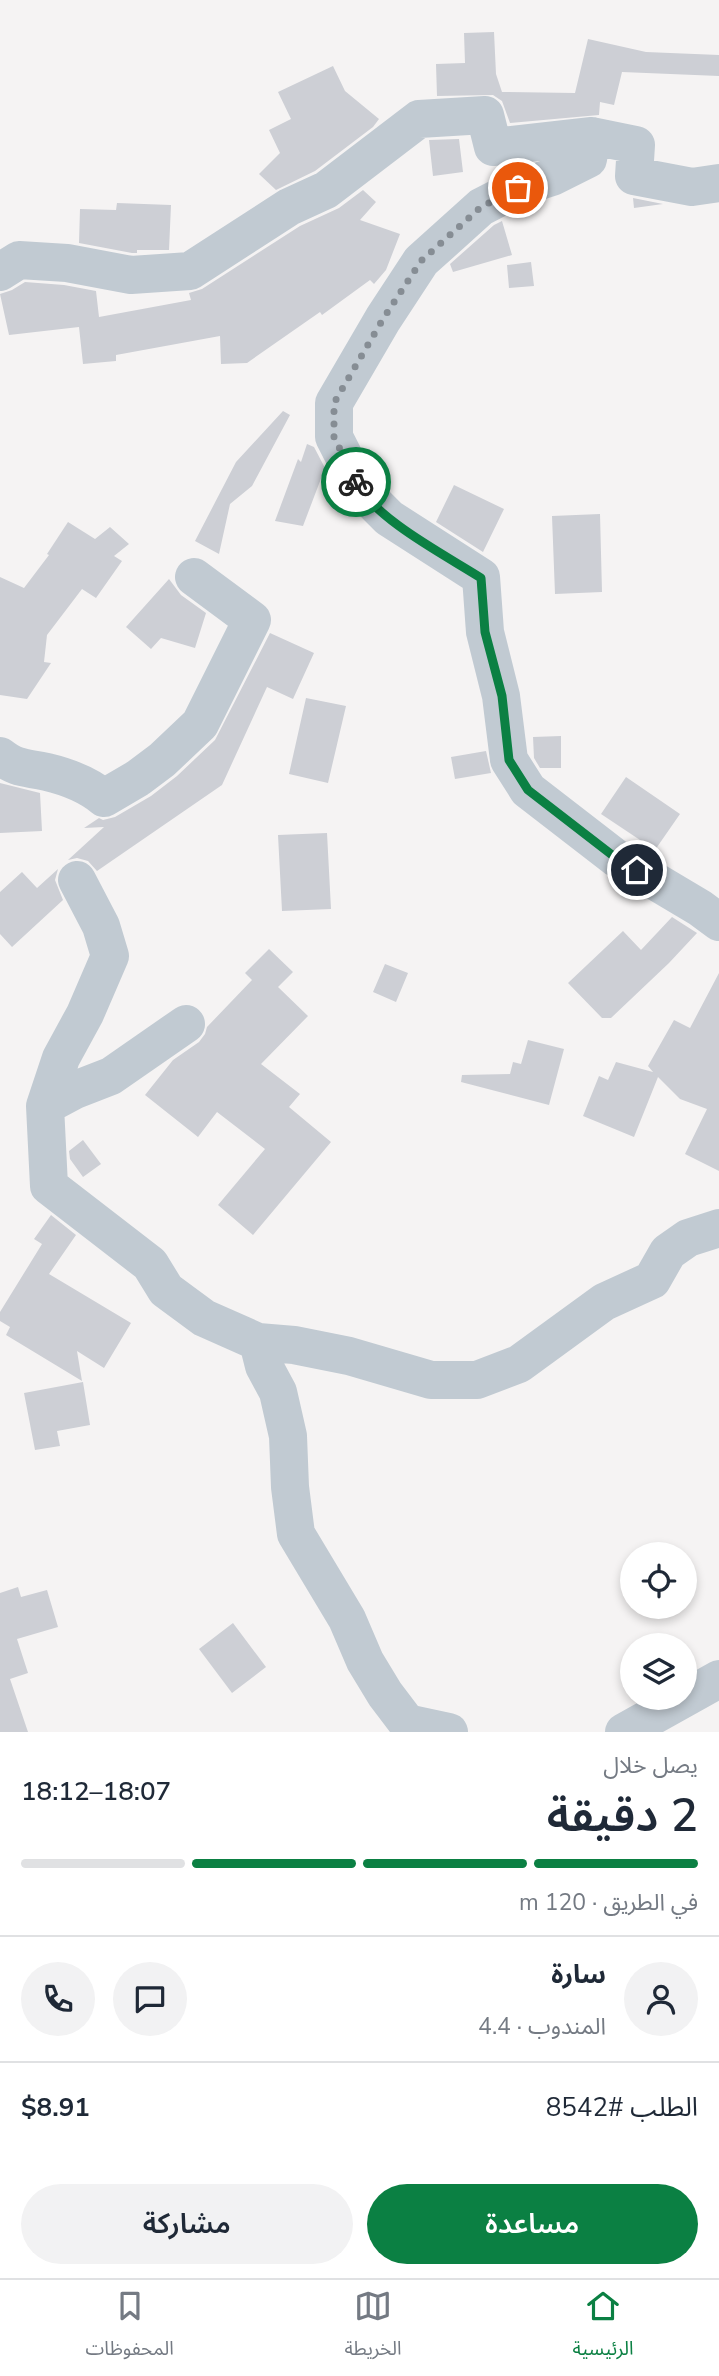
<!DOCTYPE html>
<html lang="ar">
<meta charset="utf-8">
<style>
body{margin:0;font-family:"Nunito Sans","Noto Sans Arabic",sans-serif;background:#f2f2f3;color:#1f2937;direction:rtl;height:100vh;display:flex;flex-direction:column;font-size:26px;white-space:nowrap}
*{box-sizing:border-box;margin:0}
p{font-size:23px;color:#747a83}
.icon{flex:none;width:38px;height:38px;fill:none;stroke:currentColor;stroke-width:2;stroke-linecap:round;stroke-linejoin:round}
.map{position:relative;height:1732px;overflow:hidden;direction:ltr}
.panel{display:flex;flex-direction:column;background:#fff;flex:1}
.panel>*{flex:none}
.buttons{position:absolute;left:620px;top:1542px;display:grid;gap:14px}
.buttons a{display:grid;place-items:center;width:77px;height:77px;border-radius:50%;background:#fff;box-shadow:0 4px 10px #0003;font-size:35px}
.pin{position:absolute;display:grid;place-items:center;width:60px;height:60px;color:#fff;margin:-30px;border:4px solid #fff;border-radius:50%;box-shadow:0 2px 7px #0007}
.courier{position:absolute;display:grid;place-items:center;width:70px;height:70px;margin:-35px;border:5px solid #0b8043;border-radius:50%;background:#fff;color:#222;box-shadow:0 2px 9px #0007}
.summary em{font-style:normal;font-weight:600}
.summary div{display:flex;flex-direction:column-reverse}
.summary{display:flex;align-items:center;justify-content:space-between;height:119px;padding:0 21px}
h1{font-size:46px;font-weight:600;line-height:52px}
.bar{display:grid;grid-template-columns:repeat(4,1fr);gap:10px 7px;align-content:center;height:84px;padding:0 21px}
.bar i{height:9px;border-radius:5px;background:#e0e1e3}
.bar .on{background:#0b8043}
.bar p{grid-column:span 4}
.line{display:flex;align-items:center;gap:18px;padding:0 21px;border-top:2px solid #e0e1e3}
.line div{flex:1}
.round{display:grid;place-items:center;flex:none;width:74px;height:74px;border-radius:37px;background:#f2f2f3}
.action{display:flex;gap:14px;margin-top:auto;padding:14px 21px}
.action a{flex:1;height:80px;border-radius:42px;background:#0b8043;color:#fff;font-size:28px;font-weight:600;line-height:80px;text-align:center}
.action a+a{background:#f2f2f3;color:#1f2937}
.tabs{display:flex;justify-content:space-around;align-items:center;height:98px;border-top:2px solid #e0e1e3;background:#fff;font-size:19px;color:#747a83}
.tabs a{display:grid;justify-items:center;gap:4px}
.tabs .on{color:#0b8043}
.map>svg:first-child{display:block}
</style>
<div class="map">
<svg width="719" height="1732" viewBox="0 0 719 1732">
<rect width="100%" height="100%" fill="#f5f3f3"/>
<path fill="#cdcfd5" d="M494,32L496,74L502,92L575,93L588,39L646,52L719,55V76L622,72L614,105L600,102L599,115L510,123L502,101L493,95L437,96L436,64L465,63L464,33Z
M333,66L345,91L379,119L373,127L315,171L276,190L259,174L280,153L269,130L291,119L278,92Z
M459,139L463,172L433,176L429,140Z
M363,190L376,202L360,220L400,234L386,270L374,284L370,280L322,315L320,312L247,363L221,364L220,336L116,355V361L83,364L79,327L9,335L0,294L12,290L25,282L64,285L96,291L99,317L191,300L189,293L202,289L300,226L339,208Z
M633,198L663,204L634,208Z
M117,203L171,205L169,250H137V253H132L79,243L80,209L116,210Z
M502,221L512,255L453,272L450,264L494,225Z
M531,262L534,286L509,288L507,265Z
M283,411L290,415L252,486L230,504L219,554L195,541L236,462Z
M307,444L314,447L325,468L303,526L275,521L298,459L301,462Z
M454,485L504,509L483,552L436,522Z
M600,514L602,592L555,594L552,516Z
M68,522L95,539L110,527L129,544L114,556L122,561L96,598L82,589L47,635L44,662L51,663L27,699L0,695V577L24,588L49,555L47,554Z
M169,579L181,595L206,613L195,648L161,638L151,649L126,627Z
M270,633L314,653L293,699L267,687L222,785L97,871L88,861L77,858L68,860L104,827L84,828L99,818L103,820L115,817L151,796L177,776L215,740Z
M306,698L346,706L328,783L289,774Z
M561,736V768H540L534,758L533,737Z
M486,751L491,773L455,779L451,757Z
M626,777L680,814L655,850L601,814Z
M0,783L40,793L42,831L0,833Z
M327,833L331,909L282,911L278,835Z
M58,869L55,880L63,900L12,947L0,934V892L22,872L37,888Z
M672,917L697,933L669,963L611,1018H602L568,983L623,931L641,950Z
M269,949L293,972L278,987L308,1016L261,1064L300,1094L289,1107L331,1142L253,1235L218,1205L265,1149L217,1112L198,1137L145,1095L173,1060L199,1042L205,1034L207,1027L252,980L245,973Z
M385,964L408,973L396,1002L373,992Z
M719,973V1171L685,1154L707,1109L680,1099L658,1077L634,1137L583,1116L599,1076L608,1080L616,1062L653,1072L648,1066L674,1020L690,1028Z
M528,1040L564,1049L549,1105L461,1082L462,1075L510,1074L513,1062L521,1064Z
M83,1140L101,1164L83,1177L70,1159L69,1151Z
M51,1215L76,1235L49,1274L131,1323L104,1368L77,1351L82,1381L6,1335L10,1327L0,1321V1312L42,1244L34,1239Z
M83,1382L90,1425L57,1431L60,1446L35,1450L24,1393Z
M18,1587L21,1597L47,1590L58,1627L17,1639L28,1673L10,1679L28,1732H0V1593Z
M233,1623L266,1667L232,1693L199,1649Z"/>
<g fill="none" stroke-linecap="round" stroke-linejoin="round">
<path stroke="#c1cad2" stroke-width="38" d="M592,136L588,159L552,177L518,188L481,207L421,261L383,319L334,403V437L361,490L389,518L481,577L485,632L501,696L509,760L528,790L616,858L700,908L719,922
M0,272L19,260L67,263L131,275L190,271L289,207L326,190L419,119L485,115L493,147L592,136L636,145L634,176L692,187L719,183
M0,756C18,770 26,767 47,772C68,777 87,784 104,798L138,778L162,760L200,724L252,620L194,577
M77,880L101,926L110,956L85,1014L61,1058L45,1106L49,1186L150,1264L166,1290L204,1318L258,1342L294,1345L349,1356L431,1380H477L519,1364L604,1302L652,1280L668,1252L688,1238L719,1228
M45,1106L75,1090L111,1076L186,1024
M258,1342L264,1366L278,1392L288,1436L290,1487L296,1534L347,1619L365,1661L385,1694L407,1723L449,1732
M624,1732L719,1679"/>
</g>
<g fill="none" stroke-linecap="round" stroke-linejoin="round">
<path stroke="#868d94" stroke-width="7" stroke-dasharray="0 12.6" d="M356,482L334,437V403L383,319L421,261L481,207L518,188"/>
<path stroke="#0b8043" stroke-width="9" d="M356,482C375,519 445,555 481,578L485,632L502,696L509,760L528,790L616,858L637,870"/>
</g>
</svg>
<div class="buttons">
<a><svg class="icon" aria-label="locate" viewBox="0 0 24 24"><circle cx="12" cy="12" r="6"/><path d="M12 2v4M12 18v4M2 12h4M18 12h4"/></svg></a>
<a><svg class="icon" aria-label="layers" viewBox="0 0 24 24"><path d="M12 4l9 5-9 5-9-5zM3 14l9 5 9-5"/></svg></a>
</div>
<div class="pin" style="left:518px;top:188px;background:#ea580c"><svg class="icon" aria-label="bag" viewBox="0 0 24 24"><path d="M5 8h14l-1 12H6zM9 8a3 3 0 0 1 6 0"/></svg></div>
<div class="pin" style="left:637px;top:870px;background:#1f2937"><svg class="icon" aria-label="home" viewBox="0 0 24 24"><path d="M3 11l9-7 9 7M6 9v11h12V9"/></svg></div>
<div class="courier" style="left:356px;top:482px"><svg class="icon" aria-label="bike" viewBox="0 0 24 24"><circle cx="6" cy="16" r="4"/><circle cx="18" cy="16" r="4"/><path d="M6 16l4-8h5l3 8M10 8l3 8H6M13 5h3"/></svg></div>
</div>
<section class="panel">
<div class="summary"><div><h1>2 دقيقة</h1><p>يصل خلال</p></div><em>18:07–18:12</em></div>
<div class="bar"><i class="on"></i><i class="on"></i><i class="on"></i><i></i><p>في الطريق · 120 m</p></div>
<div class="line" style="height:126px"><a class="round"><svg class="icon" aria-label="person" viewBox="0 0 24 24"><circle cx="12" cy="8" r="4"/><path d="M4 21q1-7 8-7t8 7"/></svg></a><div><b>سارة</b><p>المندوب · 4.4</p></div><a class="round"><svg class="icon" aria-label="chat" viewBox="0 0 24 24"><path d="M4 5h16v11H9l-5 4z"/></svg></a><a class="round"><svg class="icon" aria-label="phone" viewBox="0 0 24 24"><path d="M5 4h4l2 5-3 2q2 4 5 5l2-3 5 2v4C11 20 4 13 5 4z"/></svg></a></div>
<div class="line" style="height:91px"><div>الطلب #8542</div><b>$8.91</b></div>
<div class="action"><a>مساعدة</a><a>مشاركة</a></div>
</section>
<nav class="tabs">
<a class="on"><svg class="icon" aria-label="home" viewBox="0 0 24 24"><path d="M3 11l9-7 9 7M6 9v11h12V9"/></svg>الرئيسية</a>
<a><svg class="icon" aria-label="map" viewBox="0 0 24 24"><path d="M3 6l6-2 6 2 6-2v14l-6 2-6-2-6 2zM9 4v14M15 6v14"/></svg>الخريطة</a>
<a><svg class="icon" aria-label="saved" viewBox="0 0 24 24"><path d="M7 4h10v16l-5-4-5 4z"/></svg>المحفوظات</a>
</nav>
